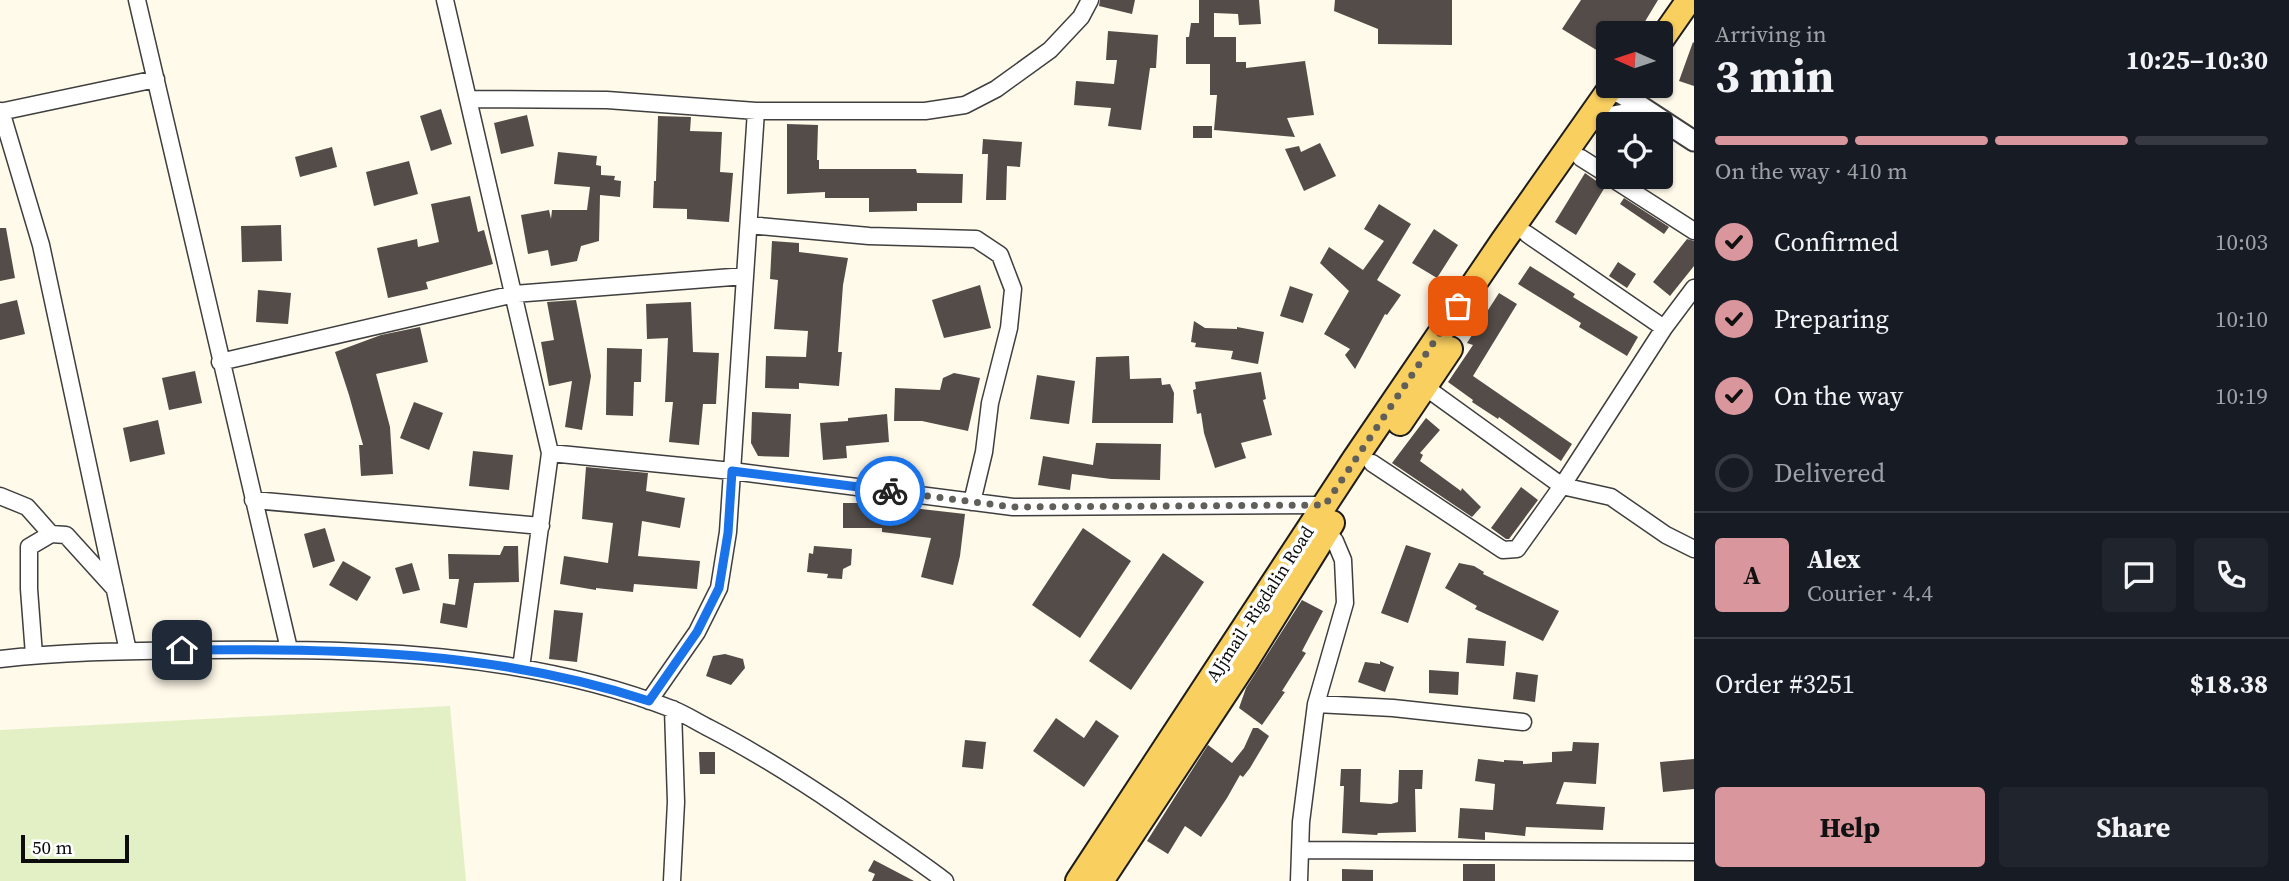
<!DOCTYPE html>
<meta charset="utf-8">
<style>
body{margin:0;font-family:"Source Serif 4",serif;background:#20242c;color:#f1f3f6;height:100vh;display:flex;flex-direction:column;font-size:26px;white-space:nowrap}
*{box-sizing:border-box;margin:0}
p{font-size:23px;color:#9ea1a6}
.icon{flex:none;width:38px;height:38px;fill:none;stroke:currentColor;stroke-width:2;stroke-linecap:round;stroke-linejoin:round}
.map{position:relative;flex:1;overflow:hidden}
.details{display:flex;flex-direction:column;background:#171b24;width:595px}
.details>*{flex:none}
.needle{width:46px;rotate:273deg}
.fabs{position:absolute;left:1596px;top:21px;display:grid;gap:14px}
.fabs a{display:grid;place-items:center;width:77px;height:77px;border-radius:7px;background:#171b24;box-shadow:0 2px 5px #0004;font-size:35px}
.scale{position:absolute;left:21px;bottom:18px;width:108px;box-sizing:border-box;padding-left:7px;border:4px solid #0c0c0c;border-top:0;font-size:19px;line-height:24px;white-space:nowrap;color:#0c0c0c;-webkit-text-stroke:5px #fff;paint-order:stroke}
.pin{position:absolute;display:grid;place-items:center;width:60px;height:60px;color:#fff;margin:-30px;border-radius:14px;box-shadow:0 4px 10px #0006}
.courier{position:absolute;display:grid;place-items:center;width:70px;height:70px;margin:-35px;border:5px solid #1a73e8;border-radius:50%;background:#fff;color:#222;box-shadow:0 2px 9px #0007}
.head em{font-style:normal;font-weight:700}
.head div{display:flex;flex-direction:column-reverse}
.head{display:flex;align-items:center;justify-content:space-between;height:119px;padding:0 21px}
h1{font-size:46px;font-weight:700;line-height:52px}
.bar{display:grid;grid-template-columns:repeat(4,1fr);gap:10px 7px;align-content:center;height:84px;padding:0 21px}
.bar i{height:9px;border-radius:5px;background:#363941}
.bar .current{background:#d9969d}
.bar p{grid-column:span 4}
.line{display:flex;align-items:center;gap:18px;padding:0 21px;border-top:2px solid #363941}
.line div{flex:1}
.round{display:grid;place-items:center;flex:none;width:74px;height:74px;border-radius:7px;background:#20242c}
ol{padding:0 21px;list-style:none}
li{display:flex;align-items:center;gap:21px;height:77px}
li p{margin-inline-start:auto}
li .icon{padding:7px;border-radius:50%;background:#d9969d;color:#111;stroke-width:4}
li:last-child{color:#9ea1a6}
li i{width:38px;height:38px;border:4px solid #363941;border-radius:50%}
.cta{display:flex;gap:14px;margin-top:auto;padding:14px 21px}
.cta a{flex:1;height:80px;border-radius:7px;background:#d9969d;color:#111;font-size:28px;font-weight:700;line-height:80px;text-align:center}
.cta a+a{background:#20242c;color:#f1f3f6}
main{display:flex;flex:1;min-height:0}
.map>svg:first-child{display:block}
</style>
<main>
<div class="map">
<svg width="1694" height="881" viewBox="0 0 1694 881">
<rect width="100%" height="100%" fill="#fffaea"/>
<path fill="#e3f0c6" d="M450,706L466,881H0V730Z"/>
<path fill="#544c48" d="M1100,0H1135L1132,14L1099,6Z
M1199,0H1259L1261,24L1239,25L1238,14L1214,13V37H1236V62H1246V68L1305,61L1314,115L1287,118L1295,137L1214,130L1217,95H1210V64H1186V37H1189L1191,23H1199Z
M1335,0H1452V45L1378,44V29L1334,11Z
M1581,0H1658L1638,33H1608V57L1562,29Z
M1108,31L1158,35L1156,68H1150L1141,130L1108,126L1111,108L1074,105L1076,81L1114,84L1117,60H1106Z
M1693,42L1694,43V86L1679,81Z
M441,109L452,144L431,151L420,116Z
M527,115L534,146L501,154L494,123Z
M658,116L691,117L690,131L722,132L720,172L733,173L729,222L687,219V209L653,208L654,181H656Z
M787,124L818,125L817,160H819V169H916L917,173L963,174L962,203H917V211L869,212V198H825V192L787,194Z
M1193,126H1212V138H1193Z
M983,139L1022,142L1020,167L1007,166L1006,200H986L988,154H982Z
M1320,143L1336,176L1304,191L1285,149L1299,146L1301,152Z
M332,147L337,167L300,177L295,157Z
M558,152L597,156L596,165L601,166V175L615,176L614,180L621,181L620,197L600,195L599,241L581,246L577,261L551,266L548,250L528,254L521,215L549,210L551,219L552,210H587L590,187L554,184Z
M409,161L418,194L374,206L366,172Z
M1585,173L1605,187L1576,235L1555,222Z
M470,196L478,232L484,230L493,264L426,282L428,289L388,298L377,248L417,239L418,247L439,242L431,204Z
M1624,198L1669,227L1664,234L1620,204Z
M1379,204L1411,224L1377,280L1401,295L1387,315L1385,314L1355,369L1345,355L1350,349L1324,334L1349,291L1320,263L1329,247L1363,270L1384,241L1364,229Z
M281,225L282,261L242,262L241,226Z
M0,228H6L15,278L0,281Z
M1434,229L1458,245L1437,278L1412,263Z
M1687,239L1694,241V266L1670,296L1653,282Z
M772,241L799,243V252L848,258L843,285L838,352H842L839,386L799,383V389L765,388L766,356L806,357L808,331L774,329L778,280L770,279Z
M1618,262L1636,274L1627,288L1609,276Z
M1530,266L1575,294L1573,297L1638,337L1627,356L1579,327L1581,323L1518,284Z
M980,285L991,328L944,338L932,300Z
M1290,286L1313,294L1303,323L1280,316Z
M258,290L291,293L288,324L256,322Z
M1499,293L1517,304L1473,376L1572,444L1561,461L1499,417L1498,419L1472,402L1473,400L1448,382L1473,345L1467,343Z
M17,300L25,334L0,340V304Z
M576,300L591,376L582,430L565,427L572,381L549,386L541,342L554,340L547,302Z
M691,302L693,352L719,353L716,404H703L699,445L669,442L673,402H665L668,338L647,339L646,304Z
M1194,321L1205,328L1237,329V327L1264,332L1258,364L1231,359L1233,351L1195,347L1196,343L1191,342Z
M420,327L428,362L376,374L390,427L393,474L361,476L359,445H363L349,395L335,352L381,335Z
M607,348L642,349L641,382H634L633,416L606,415Z
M1129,356L1130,379L1161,378L1162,385L1170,384L1174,393L1173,423H1092L1096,357Z
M195,371L202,403L169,410L162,378Z
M1261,372L1266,399L1263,400L1272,435L1241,443L1246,458L1215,468L1204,433L1201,413L1197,414L1193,390L1196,389L1195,382Z
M954,373L980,378L968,431L922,421H894L895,388L940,390L943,378Z
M1037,375L1075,381L1069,424L1030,419Z
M414,402L443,413L429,450L400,438Z
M752,412L791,414L789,457L758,456L751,443Z
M887,414L889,442L846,446L847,458L823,460L820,423L848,421V418Z
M1426,418L1440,430L1420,453L1423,455L1420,461L1461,491L1462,488L1481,507L1472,517L1392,463Z
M158,420L165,454L130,462L123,428Z
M1096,443L1161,444L1160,480L1111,479L1072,474L1070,490L1038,485L1043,456L1093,465Z
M473,451L513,455L509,490L469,486Z
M586,467L648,473L646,491L685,498L680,528L642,521L638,556L700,561L697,589L634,584L633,592L596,588V590L560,584L564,556L608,563L613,523L582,519Z
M1521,487L1538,500L1509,539H1506L1491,528Z
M885,501L921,509L965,514L960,556L953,585L921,577L931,538L882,532V528H843V503H885Z
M325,528L335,561L313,568L304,534Z
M1083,528L1131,561L1080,638L1032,605Z
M1406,545L1431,553L1408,623L1381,613Z
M504,546H518L519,582L474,583L467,628L440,623L443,603L455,605L459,579H449L448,554L500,555Z
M814,546L852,549L851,565L843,569L842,579L827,578L828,574L807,572L809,553L813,554Z
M1163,553L1204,582L1131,690L1089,661Z
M343,561L371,577L357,601L329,585Z
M412,563L420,590L403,594L395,568Z
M1459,563L1474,566L1484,572L1483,574L1559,611L1543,641L1475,609L1477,606L1445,588Z
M1302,600L1323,611L1302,651L1306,653L1282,691L1285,692L1262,725L1239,708L1246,688Z
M554,610L583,613L577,662L549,659Z
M1468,638L1506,641L1504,666L1466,663Z
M725,654L743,659L745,668L731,685L706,676L713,656Z
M1380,661L1394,667L1385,692L1358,682L1365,662L1380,664Z
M1429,670L1459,672L1458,695L1429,693Z
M1516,672L1538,675L1535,702L1513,699Z
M1056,718L1084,738L1096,720L1119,736L1084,787L1033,751Z
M1253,728H1258L1269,736L1250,768L1243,777L1240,775L1227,798L1201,837L1185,826L1168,854L1147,841L1208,745L1232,763L1244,748Z
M965,740L986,742L983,769L962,767Z
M1573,742L1599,743L1596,784L1564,782L1556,804L1605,807L1603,830L1526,827L1525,836L1485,832V840L1458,838L1460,808L1493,810L1495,784L1475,781L1478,759L1504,762V760L1523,761V764L1552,762V752L1572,751Z
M699,752H715V774H700Z
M1694,759V789L1663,792L1660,762Z
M1341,769H1361L1360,802L1391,804L1398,802L1399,770H1423L1422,789H1415L1416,832L1378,833L1377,835L1342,833L1344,786H1340Z
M874,860L914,881H872L875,874L868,871Z
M1463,864H1495V881H1463Z
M1342,869L1373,870V881H1342Z"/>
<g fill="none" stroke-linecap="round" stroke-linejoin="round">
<g stroke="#3f3f3f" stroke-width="19">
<path id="minor" d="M137,0L289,649
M445,0L550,453L521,668
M468,99L607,100L756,111H925L965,105L996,89L1050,50L1081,17L1090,0
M1,111L41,245L128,651
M0,112L156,79
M1581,158L1608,175
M1610,177L1694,231
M749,225L869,236L976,239L1000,255L1013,289L1009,328L990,403L984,452L972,502
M1527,234L1664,328
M220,362L514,294L745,276
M1425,387L1562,486L1611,497L1666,535L1694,549
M550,453L732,471L1013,507L1324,505
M1372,463L1503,550L1517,549L1562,486L1664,328L1694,288
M0,496L27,507L51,534
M253,500L541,526
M34,655L29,589V547L51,534L66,535L115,589
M0,659C68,651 138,651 206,650C360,648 526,652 672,709C685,714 697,722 709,728C756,752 798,779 841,808C875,832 911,855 945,881
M649,701L697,632L719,588L728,532L756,111
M1316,704L1393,708L1523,722
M1300,850L1694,852
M672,881L676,802L673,709
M1299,881L1301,822L1316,704L1345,603L1343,560L1335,541L1326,532"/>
</g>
<g stroke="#3f3f3f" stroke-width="23">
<path id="tertiary" d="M1609,90L1622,94L1694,141
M1607,117L1630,113L1648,123"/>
</g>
<g stroke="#1d1d1d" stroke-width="28">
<path id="primary" d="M1661,40L1689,0
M1400,423L1450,349
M1078,881L1354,460L1503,241L1612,86
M1101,881L1245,663L1332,523"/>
</g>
<use href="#minor" stroke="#fff" stroke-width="16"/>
<use href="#tertiary" stroke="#fff" stroke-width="19"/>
<use href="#primary" stroke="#f9cf60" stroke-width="24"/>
</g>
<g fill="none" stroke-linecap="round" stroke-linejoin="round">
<path stroke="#615f5a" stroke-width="7" stroke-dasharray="0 12.6" d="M890,491L1013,507L1325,505L1458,306"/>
<path stroke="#1a73e8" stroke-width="9" d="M182,650C339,648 498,651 649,701L697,632L719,588L728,533L732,471L890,491"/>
</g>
<g text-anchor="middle" stroke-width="7" stroke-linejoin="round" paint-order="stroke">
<g font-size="18" fill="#0c0c0c" stroke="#fff">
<text transform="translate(1260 604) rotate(-57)" y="6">AJjmail -Rigdalin Road</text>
</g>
</g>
</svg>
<div class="fabs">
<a><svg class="needle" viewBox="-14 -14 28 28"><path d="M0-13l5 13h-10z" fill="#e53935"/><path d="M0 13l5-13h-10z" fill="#9ea1a6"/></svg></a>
<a><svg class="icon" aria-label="locate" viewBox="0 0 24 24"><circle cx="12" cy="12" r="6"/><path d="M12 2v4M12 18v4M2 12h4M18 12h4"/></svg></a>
</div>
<div class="scale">50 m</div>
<div class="pin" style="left:1458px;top:306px;background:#ea580c"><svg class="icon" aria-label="bag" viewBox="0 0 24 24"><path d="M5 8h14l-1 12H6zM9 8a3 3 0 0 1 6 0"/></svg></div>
<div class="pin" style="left:182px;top:650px;background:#1f2937"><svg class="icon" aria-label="home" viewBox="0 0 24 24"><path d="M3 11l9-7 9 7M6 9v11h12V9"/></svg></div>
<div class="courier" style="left:890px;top:491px"><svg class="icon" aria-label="bike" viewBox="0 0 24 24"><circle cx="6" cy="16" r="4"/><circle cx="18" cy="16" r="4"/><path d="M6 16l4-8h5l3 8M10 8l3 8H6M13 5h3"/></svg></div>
</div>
<section class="details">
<div class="head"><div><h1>3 min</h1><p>Arriving in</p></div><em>10:25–10:30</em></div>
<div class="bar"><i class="current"></i><i class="current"></i><i class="current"></i><i></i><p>On the way · 410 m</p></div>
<ol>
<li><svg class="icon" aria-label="check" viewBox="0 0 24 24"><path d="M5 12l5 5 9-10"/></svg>Confirmed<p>10:03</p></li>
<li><svg class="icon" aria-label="check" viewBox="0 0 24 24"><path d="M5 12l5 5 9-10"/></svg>Preparing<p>10:10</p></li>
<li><svg class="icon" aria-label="check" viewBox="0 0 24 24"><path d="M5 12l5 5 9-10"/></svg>On the way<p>10:19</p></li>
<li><i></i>Delivered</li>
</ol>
<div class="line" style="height:126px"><b class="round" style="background:#d9969d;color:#111">A</b><div><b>Alex</b><p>Courier · 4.4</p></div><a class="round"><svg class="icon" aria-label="chat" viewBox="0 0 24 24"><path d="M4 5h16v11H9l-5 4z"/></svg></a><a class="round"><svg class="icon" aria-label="phone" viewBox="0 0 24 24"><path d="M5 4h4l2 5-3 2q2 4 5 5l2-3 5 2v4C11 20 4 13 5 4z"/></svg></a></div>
<div class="line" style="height:91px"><div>Order #3251</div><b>$18.38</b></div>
<div class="cta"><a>Help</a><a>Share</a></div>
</section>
</main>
